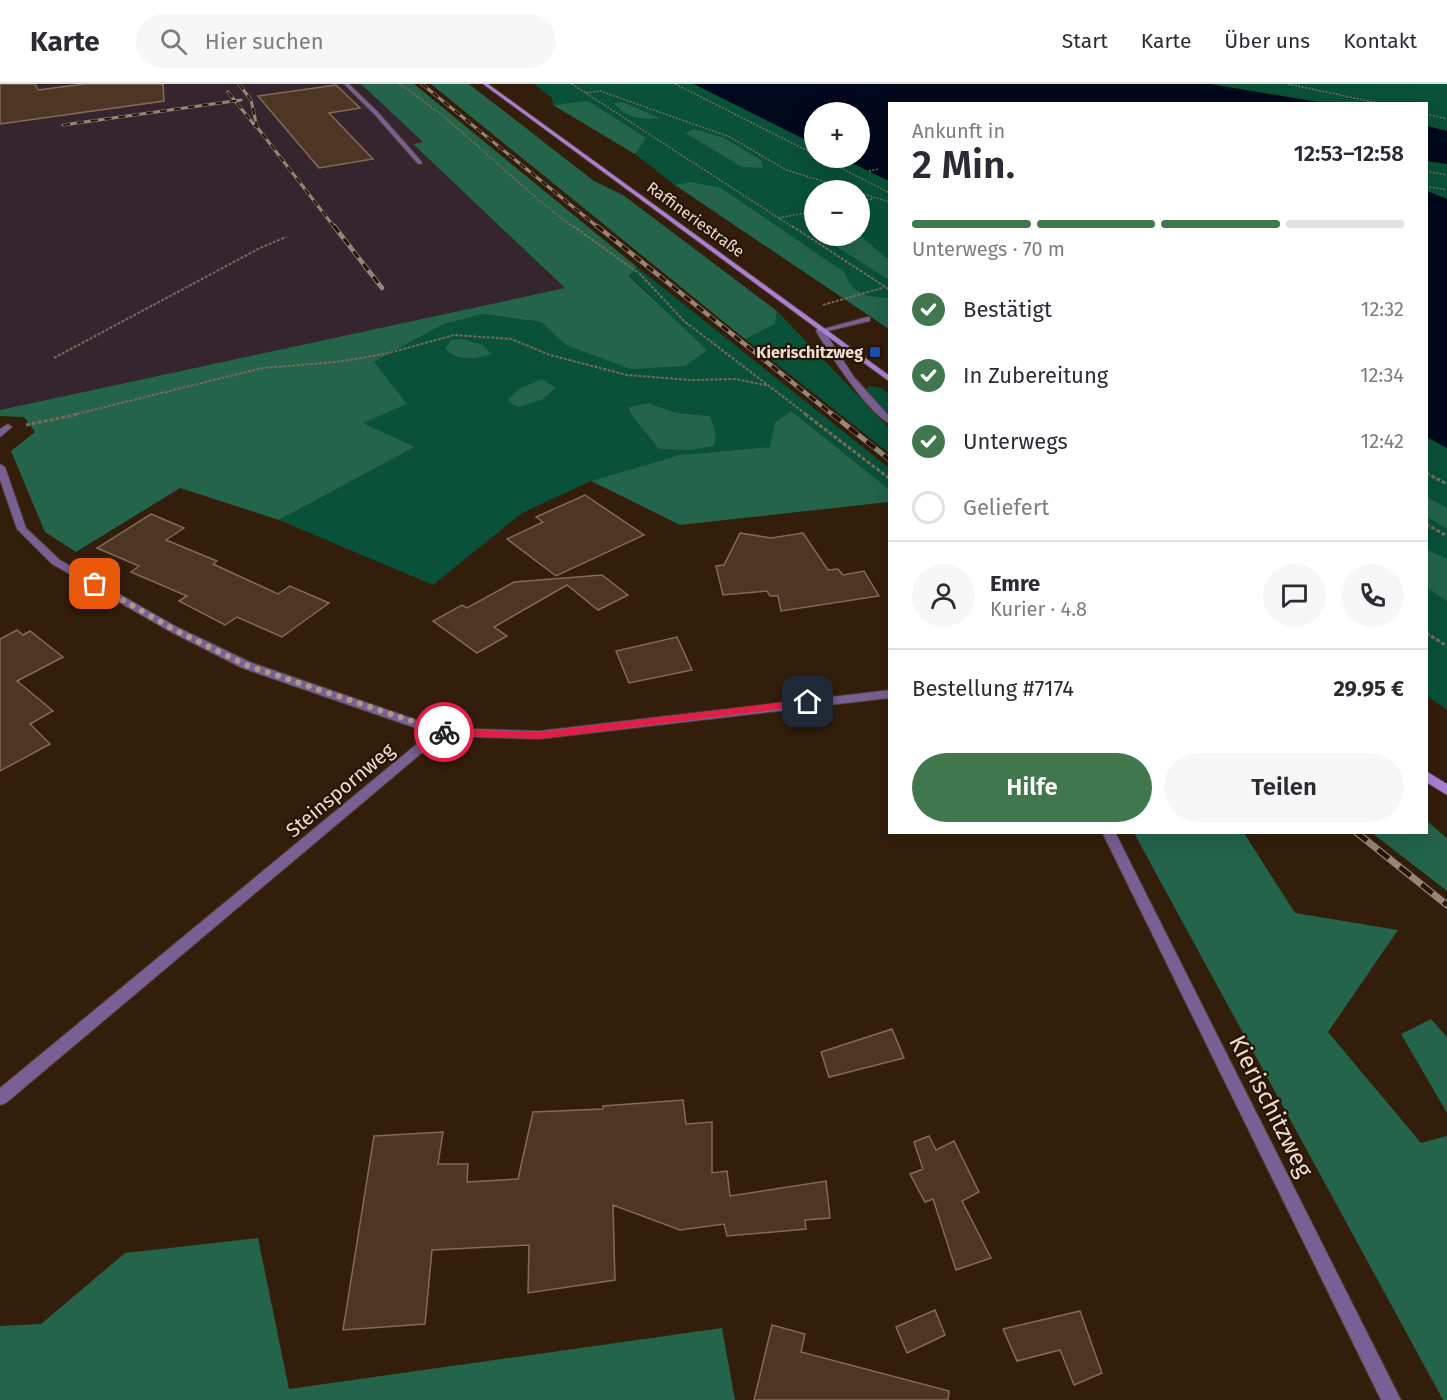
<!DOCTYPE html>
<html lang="de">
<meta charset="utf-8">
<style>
body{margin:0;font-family:"Fira Sans",sans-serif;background:#f7f7f7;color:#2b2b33;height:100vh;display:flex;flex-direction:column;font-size:22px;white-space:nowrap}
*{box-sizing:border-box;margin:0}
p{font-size:20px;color:#7c7c81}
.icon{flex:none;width:33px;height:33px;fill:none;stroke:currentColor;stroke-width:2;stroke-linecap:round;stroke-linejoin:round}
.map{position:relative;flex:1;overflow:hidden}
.panel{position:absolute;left:888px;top:18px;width:540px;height:732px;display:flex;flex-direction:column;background:#fff;border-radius:0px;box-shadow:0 6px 24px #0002}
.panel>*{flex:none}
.tools{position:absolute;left:804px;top:18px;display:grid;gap:12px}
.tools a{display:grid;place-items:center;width:66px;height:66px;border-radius:50%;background:#fff;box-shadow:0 6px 24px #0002;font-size:30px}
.pin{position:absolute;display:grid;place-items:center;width:51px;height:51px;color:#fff;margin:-26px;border-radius:12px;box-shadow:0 3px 9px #0006}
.courier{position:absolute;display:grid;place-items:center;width:60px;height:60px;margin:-30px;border:4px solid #e11d48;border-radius:50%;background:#fff;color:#222;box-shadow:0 2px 8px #0007}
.summary em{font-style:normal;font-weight:600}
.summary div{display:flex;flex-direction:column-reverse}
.summary{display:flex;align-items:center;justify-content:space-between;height:102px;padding:0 24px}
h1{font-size:39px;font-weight:600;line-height:45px}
.bar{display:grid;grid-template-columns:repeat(4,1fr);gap:9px 6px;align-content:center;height:72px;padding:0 24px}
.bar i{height:8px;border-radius:4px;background:#e1e1e2}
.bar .selected{background:#41774d}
.bar p{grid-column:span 4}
.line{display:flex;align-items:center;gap:15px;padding:0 24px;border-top:2px solid #e1e1e2}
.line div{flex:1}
.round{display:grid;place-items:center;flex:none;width:63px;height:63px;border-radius:32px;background:#f7f7f7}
ol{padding:0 24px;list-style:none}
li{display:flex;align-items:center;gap:18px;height:66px}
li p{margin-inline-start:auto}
li .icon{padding:6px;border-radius:50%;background:#41774d;color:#fff;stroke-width:4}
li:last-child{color:#7c7c81}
li i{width:33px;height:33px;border:3px solid #e1e1e2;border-radius:50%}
.action{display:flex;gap:12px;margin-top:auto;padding:12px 24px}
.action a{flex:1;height:69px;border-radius:36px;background:#41774d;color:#fff;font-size:24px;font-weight:600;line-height:69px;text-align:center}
.action a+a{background:#f7f7f7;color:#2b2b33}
header{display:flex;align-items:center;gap:36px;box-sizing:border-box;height:84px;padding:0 30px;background:#fff;border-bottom:2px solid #e1e1e2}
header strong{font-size:28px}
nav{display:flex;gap:33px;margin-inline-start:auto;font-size:21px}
.search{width:420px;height:54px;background:#f7f7f7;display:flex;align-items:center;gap:15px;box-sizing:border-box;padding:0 21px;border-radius:33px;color:#7c7c81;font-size:22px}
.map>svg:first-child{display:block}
</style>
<header>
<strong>Karte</strong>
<div class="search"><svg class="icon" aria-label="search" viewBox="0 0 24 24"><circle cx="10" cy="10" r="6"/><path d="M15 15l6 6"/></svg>Hier suchen</div>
<nav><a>Start</a><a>Karte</a><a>Über uns</a><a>Kontakt</a></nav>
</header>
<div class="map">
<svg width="1447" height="1316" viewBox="0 0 1447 1316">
<rect width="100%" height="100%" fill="#331e0b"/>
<path fill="#35252f" d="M0,0H361L423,58L413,60L565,204L0,326Z"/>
<path fill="#095139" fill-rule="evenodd" d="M534,0H694L814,60V74H842L889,97V245L675,101L635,70L553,21L552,14ZM814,106H860V152H814Z
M1210,0H1447V47L1427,42L1426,20L1323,19Z
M1426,77L1447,80V115L1427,107Z
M637,183L889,384V405L791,327L775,338L771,363L679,371L591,397L522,429L433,501L279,436L415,363L362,339L374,278L444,240L483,230L541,238L566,261L706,266L629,191ZM648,319L677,329L710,332L659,365L632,332L628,323Z
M777,227L889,344V369L745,255L775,240Z
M869,302L881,304L889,310V332L865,308Z
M1426,353L1447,364V626L1427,612Z"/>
<path fill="#23644b" d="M361,0H414L637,183L629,192L707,266L685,282L631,285L566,261L541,238L483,230L444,240L374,278L407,320L363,339L415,363L279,436L180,404L76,468L45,448L11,367L35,348L24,333L0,332V326L565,204L413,60L423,58Z
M431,0H469L594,97L623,111L777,227L775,240L745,255Z
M588,17L646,54L635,70L553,21Z
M622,18L660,34C643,36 625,34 614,19Z
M694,45L724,54L761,76L763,84L742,83L685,49Z
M690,98L721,104L844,188C854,212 866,212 889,214V245L675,101Z
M860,151L886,174H889V196L820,152Z
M462,255L483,261L491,270C476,276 456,277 445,264L451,256Z
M542,295L556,304L541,316L519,323L512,320L508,315L521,304Z
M648,319L677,329L710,332L716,350L714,362L690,366L659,365L632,332L628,323Z
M791,327L889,405V418L680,441L591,397L679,371L770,363L775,338Z
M1427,413L1447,424V445L1427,433Z
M1426,465L1447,475V517L1427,504Z
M1427,737L1447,754V807L1372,749L1426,748Z
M1134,749H1244L1295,829L1398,846L1328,948L1421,1059L1447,1052V1316H1443Z
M1431,935L1447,953V1029L1401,950Z
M258,1154L289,1305L722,1244L735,1316H0V1242L41,1240L125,1169Z"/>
<path fill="#00091d" d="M694,0H1210L1323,19L890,20L889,97L842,74H860V28H814V60Z
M1427,42L1447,47V80L1427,77Z
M1427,107L1447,115V364L1427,353Z"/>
<path fill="#4d3623" stroke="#856b57" stroke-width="1.5" d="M0,0H35L38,6L84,0H163L164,17L0,40Z
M336,1L360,24L329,29L373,75L319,84L258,12Z
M585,411L644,451L556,492L507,455L543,438L536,433Z
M151,430L184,444L166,456L217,477L213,480L278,510L290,502L329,519L282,553L237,533L225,541L179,517L187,512L131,488L139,482L97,464Z
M740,449L771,454L803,449L828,486L838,485L843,491L864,487L879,512L781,527L778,512H770L767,507L723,511L716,482L724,481Z
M602,491L628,511L598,526L567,501L494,543L507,552L477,569L433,537L462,521L467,524L514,498Z
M17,546L23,551L30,547L63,573L17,597L53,627L30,640L50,660L0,687V555Z
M677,553L692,586L629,599L616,567Z
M892,945L904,974L829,993L821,968Z
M683,1016L686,1040L712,1038V1089L727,1087L730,1112L826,1097L830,1134L805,1136L806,1145L727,1152L724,1140L680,1146L613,1121L615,1196L528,1209L529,1161L432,1166L425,1240L343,1246L374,1052L443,1048L438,1080H468L467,1098L518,1095L533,1028L603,1025V1022Z
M929,1052L936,1066L954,1057L979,1108L962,1117L991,1174L956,1186L933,1115L925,1118L910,1090L923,1085L914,1058Z
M935,1226L945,1251L907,1269L896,1243Z
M1080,1227L1102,1289L1074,1301L1060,1266L1017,1277L1003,1245Z
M772,1241L805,1250L801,1268L949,1307L948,1316H754Z"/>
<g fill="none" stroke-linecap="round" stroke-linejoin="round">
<g stroke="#4d3927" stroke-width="2">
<path id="service" d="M344,0H349L378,28L422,78V80H418L374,30Z
M867,233H870V237L820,249L816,247Z"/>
</g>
<g stroke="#4d3927" stroke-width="2">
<path id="minor" d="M817,245H823L854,293L890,333V340C867,328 830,271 816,247Z
M8,340L12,343L0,353V345Z
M0,380L5,383L26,444L60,476L177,543L250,578L440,644L539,647L890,606V614L539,655L442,652L6,1019L0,1021V1004L430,649L242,584L169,547L52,480L17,445L0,396Z
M1102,748H1115L1401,1316H1381Z"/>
</g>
<g stroke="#4d3927" stroke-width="2">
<path id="secondary" d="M483,0H488L890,292V298Z
M1426,687L1447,700V711L1426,698Z"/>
</g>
<path stroke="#7c6959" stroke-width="1.5" stroke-dasharray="2 1.5" stroke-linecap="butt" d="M399,0C463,41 513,100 575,144
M572,0L794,144
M675,0L814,70
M1288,0L1383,20
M586,9L600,7L730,53L786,86L852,106
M1426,30L1447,35
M821,74L890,109
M869,87L879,85
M1426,87L1447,91
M1426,102L1447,106
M860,109L890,118
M860,117L873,115
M779,134L814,127"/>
<path stroke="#7c6959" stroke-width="2" stroke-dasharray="3 1.5" stroke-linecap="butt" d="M573,142L640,190L684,237L807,331
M792,142L890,206
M823,221L885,203
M54,274L260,164L286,153
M73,331L262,284L337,278L389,269L454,251L511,255L550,271L627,291L691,296L736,295L769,302"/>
<path stroke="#7c6959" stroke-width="3" stroke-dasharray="4 2" stroke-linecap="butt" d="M805,330L890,395
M26,341L79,330
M1426,389L1447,400
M1426,440L1447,452
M1426,549L1447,562"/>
<use href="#service" fill="#785f94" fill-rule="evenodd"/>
<use href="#minor" fill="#785f94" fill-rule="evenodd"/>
<use href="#secondary" fill="#a980d5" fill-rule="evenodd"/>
<g stroke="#978577" stroke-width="3">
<path id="rail-far3" d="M239,0L251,16L257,43L335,144
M422,0L599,144
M228,8L256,43
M63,41L241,16"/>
</g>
<g stroke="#978577" stroke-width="4.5">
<path id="rail-far2" d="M334,142L382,204
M597,142L833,331"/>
</g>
<g stroke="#978577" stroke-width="5">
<path id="rail-far1" d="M832,330L890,376"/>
</g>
<g stroke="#978577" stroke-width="7">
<path id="rail" d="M1356,748L1447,821"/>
</g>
<use href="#rail-far3" stroke="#291403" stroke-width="2" stroke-dasharray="7" stroke-linecap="butt"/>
<use href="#rail-far2" stroke="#291403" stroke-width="3" stroke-dasharray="8" stroke-linecap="butt"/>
<use href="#rail-far1" stroke="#291403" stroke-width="4" stroke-dasharray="11" stroke-linecap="butt"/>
<use href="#rail" stroke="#291403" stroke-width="4.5" stroke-dasharray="14" stroke-linecap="butt"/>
</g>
<path fill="#e11d48" d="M808,615L813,618L812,621L539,655L444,651L439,648L444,645L539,648Z"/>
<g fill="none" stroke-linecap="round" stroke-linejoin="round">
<path stroke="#ab9a8c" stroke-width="6" stroke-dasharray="0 10.8" d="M95,500L173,545L246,581L444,648"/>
</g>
<rect fill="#1a4fb4" stroke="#291403" stroke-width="2" x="869" y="262" width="12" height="12" rx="3"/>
<g text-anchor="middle" stroke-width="4.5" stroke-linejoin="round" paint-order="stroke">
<g font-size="16" fill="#ecddd2" stroke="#291403">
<text transform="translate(696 135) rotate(36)" y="6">Raffineriestraße</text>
</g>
<g font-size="16" font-weight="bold" fill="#ecddd2" stroke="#291403" text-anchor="end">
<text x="863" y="274">Kierischitzweg</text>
</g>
<g font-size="20" fill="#ecddd2" stroke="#291403">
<text transform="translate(340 706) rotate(-40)" y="7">Steinspornweg</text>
</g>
<g font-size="24" fill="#ecddd2" stroke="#291403">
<text transform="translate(1271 1022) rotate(63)" y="8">Kierischitzweg</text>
</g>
</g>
</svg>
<div class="tools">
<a>+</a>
<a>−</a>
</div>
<div class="pin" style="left:95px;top:500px;background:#ea580c"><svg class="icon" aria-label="bag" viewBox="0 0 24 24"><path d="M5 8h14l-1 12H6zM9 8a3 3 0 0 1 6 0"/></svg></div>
<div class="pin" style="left:808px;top:618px;background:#1f2937"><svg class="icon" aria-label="home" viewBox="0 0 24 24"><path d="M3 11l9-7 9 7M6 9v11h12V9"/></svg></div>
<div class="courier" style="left:444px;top:648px"><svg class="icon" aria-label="bike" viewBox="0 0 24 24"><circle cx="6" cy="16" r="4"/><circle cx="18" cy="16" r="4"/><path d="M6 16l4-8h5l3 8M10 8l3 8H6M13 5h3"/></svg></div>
<section class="panel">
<div class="summary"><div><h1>2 Min.</h1><p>Ankunft in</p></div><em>12:53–12:58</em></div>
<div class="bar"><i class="selected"></i><i class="selected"></i><i class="selected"></i><i></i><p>Unterwegs · 70 m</p></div>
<ol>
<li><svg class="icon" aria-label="check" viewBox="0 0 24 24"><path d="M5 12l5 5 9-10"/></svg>Bestätigt<p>12:32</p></li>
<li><svg class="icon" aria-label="check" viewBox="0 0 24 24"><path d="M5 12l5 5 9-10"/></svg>In Zubereitung<p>12:34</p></li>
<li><svg class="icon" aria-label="check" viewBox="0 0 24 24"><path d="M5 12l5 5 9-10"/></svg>Unterwegs<p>12:42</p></li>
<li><i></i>Geliefert</li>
</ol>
<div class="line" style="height:108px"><a class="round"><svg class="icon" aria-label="person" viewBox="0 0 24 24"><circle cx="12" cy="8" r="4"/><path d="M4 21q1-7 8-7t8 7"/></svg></a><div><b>Emre</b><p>Kurier · 4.8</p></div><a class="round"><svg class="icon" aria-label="chat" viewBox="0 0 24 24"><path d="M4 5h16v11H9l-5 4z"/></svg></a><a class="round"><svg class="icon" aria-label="phone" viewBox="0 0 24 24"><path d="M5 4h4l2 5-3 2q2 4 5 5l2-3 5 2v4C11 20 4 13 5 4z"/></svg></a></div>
<div class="line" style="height:78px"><div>Bestellung #7174</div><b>29.95 €</b></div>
<div class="action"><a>Hilfe</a><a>Teilen</a></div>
</section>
</div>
